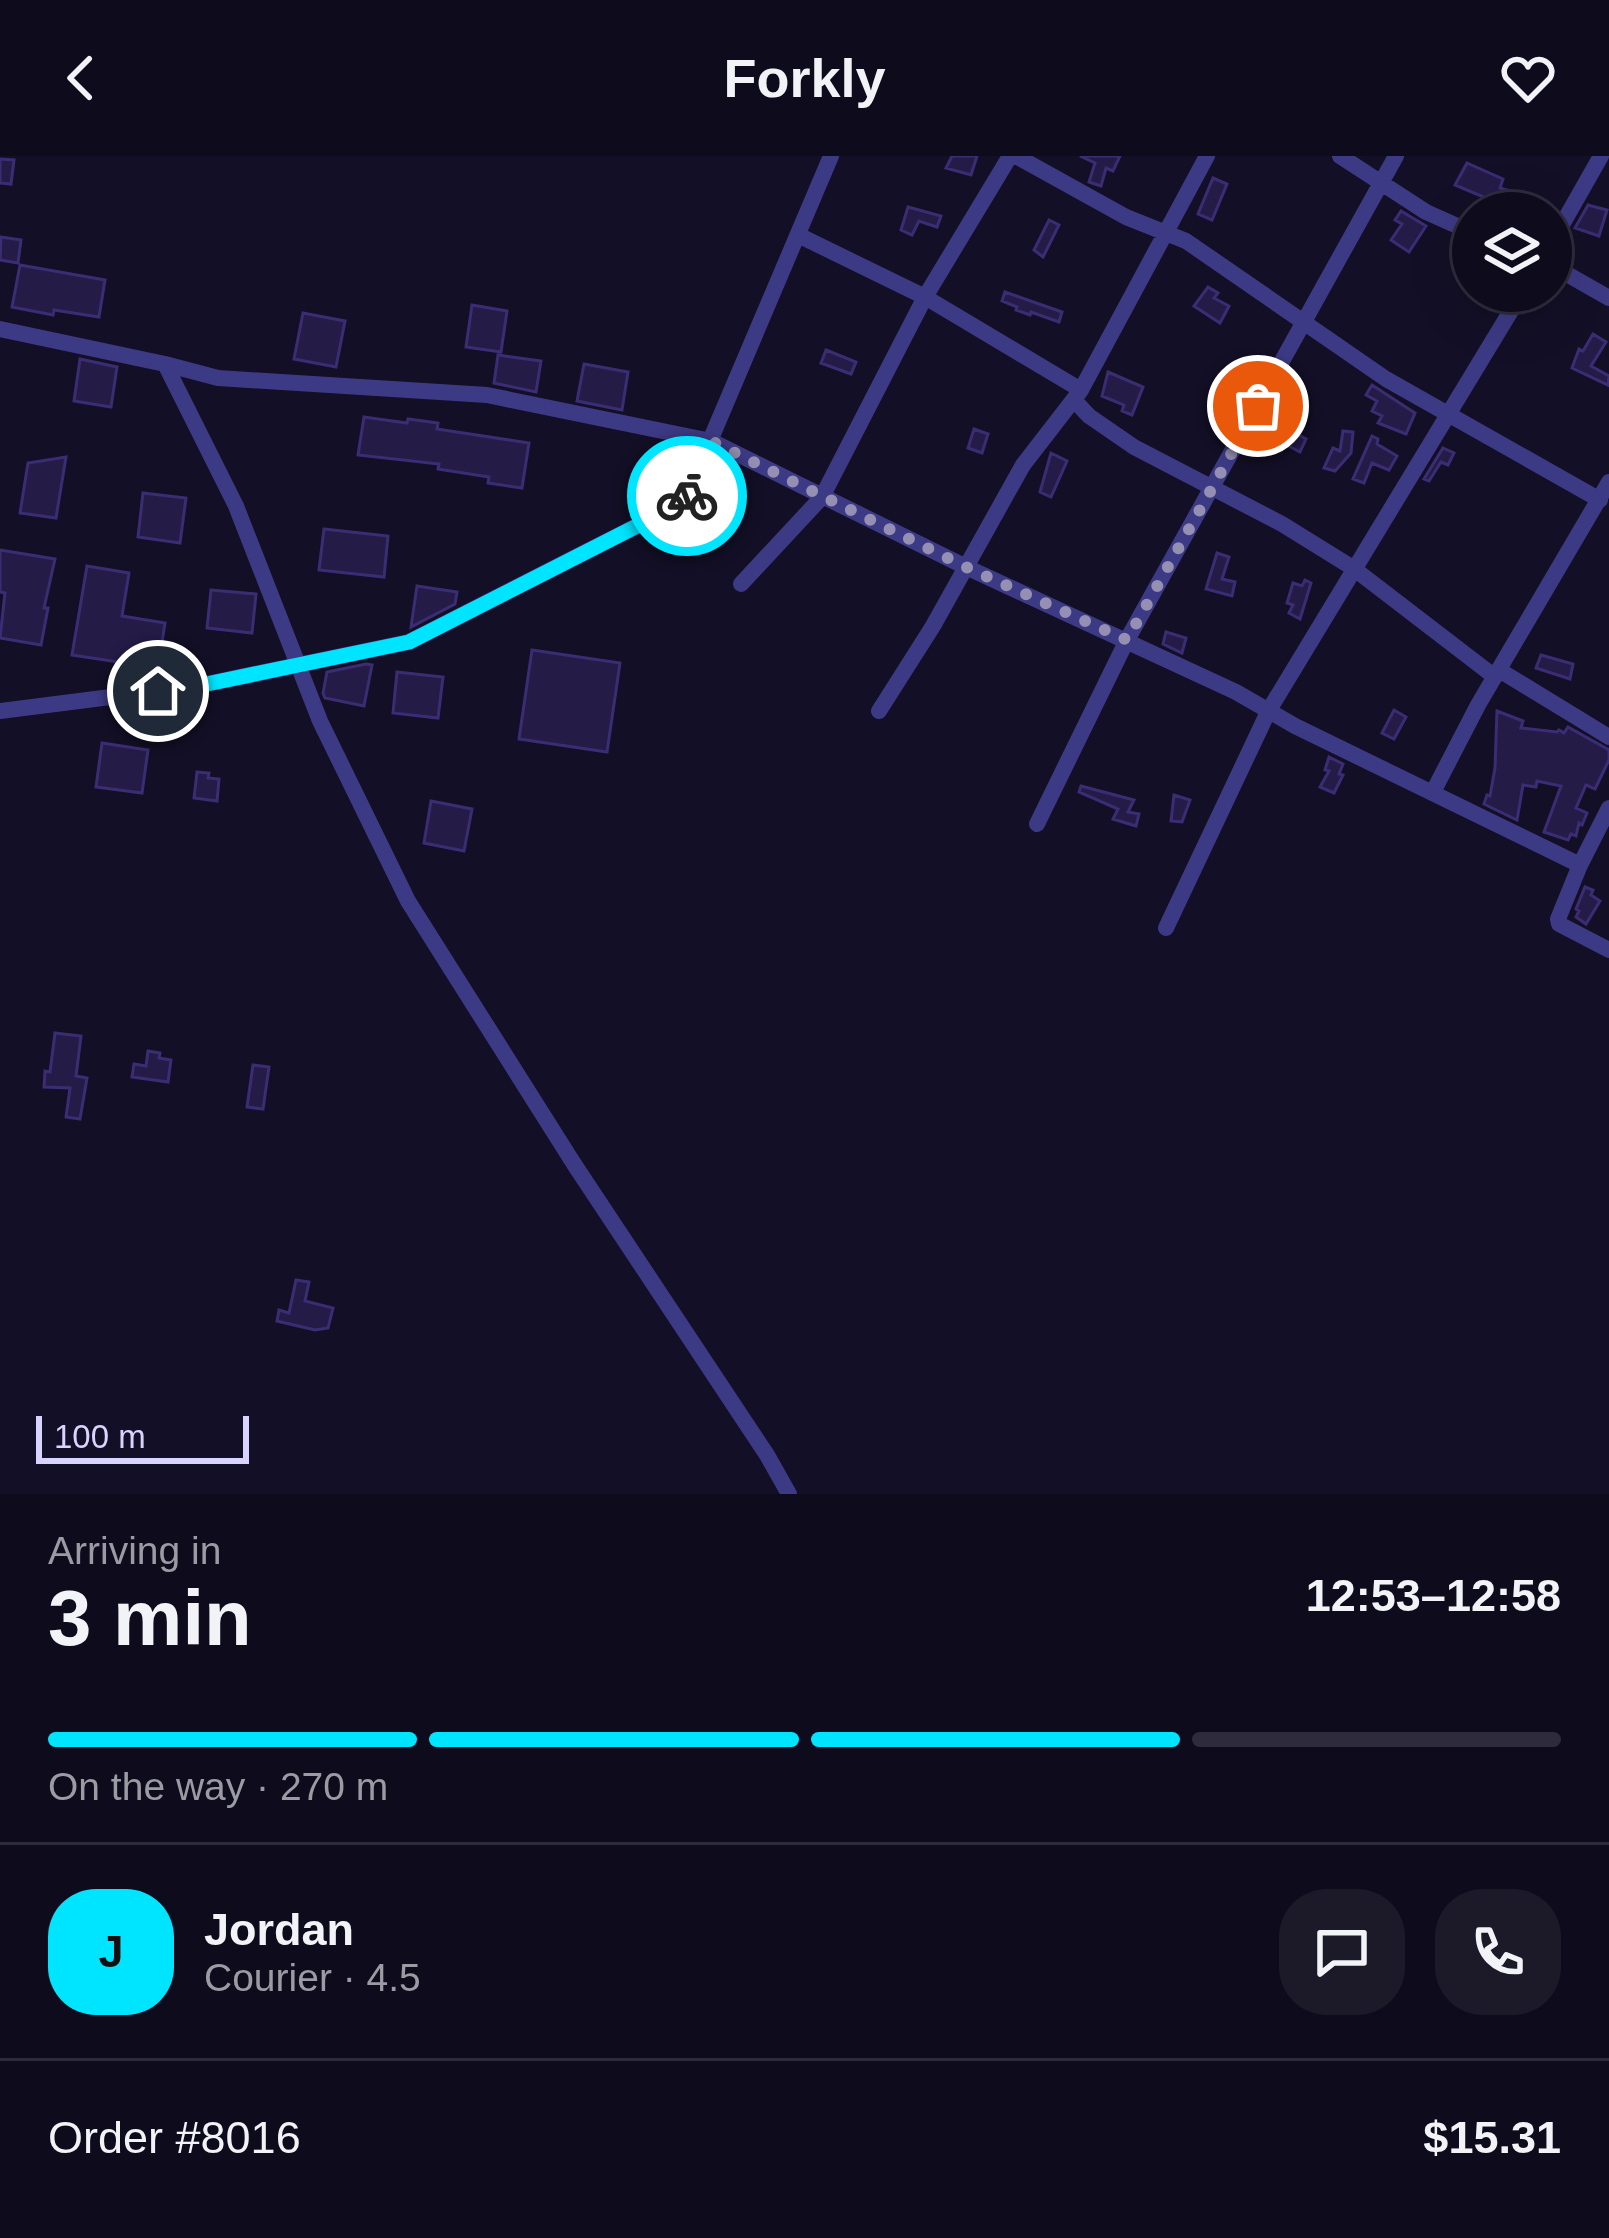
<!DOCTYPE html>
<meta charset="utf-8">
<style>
body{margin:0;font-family:Helvetica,sans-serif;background:#1c1929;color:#f1f3f6;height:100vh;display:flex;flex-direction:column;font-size:45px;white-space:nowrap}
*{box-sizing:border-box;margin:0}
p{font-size:39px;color:#9b9ba3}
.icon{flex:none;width:66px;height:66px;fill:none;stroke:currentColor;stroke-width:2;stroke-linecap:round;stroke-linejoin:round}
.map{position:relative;height:1338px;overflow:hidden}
.side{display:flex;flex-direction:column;background:#0e0b1c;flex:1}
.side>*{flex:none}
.fabs{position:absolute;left:1452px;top:36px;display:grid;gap:24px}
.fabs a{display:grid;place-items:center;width:120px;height:120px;border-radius:50%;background:#0e0b1c;box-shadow:0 12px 48px #0002,0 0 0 3px #2e2b3b;font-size:60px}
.scale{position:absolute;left:36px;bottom:30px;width:213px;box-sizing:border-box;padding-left:12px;border:6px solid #d9d4ff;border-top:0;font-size:33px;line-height:42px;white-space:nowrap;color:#d9d4ff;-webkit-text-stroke:9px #130f26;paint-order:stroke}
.pin{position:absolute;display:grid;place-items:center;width:102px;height:102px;color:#fff;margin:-51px;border:6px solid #fff;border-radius:50%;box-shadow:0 3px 12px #0007}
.courier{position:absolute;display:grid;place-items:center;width:120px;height:120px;margin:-60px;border:9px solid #00e5ff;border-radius:50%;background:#fff;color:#222;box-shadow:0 3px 15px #0007}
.head em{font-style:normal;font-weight:700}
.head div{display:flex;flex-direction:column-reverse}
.head{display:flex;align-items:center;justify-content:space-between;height:204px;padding:0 48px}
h1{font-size:78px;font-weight:700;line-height:90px}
.bar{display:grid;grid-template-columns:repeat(4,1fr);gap:18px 12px;align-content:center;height:144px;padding:0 48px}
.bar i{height:15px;border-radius:9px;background:#2e2b3b}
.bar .selected{background:#00e5ff}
.bar p{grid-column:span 4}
.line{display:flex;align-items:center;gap:30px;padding:0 48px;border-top:3px solid #2e2b3b}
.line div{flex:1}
.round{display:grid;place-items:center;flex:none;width:126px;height:126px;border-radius:48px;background:#1c1929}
header{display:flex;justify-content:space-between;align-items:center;height:156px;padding:0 48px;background:#0e0b1c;font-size:54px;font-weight:700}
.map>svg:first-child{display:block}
</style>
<header><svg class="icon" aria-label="back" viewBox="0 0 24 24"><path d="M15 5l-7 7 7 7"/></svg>Forkly<svg class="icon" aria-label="heart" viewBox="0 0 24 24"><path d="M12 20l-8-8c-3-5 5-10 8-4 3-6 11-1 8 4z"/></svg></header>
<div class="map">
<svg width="1609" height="1338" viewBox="0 0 1609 1338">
<rect width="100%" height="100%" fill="#130f26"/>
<path fill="#241b47" stroke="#3b2d73" stroke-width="3" d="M952,0H977L971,19L946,12Z
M1080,0H1120L1113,15L1106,12L1101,30L1089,26L1095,7Z
M0,3L14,4L11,28L0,27Z
M1467,7L1503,23L1500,32L1520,38L1514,54L1455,29Z
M1213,22L1227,28L1212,64L1198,58Z
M1588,49L1607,54L1599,80L1575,72Z
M908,51L941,60L937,71L919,65L912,79L901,74Z
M1401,55L1426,70L1409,96L1391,84L1402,68L1395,64Z
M1049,64L1059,69L1043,101L1034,94Z
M1,81L21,84L18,107L0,104Z
M20,109L105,124L99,161L54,154L53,159L12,151Z
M1208,131L1218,137L1214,142L1229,150L1220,167L1194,150Z
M1005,136L1062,156L1059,166L1031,156L1030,159L1016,154L1017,151L1002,145Z
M472,149L507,155L501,196L466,191Z
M303,157L345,165L336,211L294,203Z
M1593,178L1606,186L1591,210L1609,220L1608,229L1572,212L1579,193L1583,195Z
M826,194L856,206L851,218L821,207Z
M498,199L541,205L536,236L494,227Z
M80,203L117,211L111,251L74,245Z
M584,208L628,216L622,254L577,245Z
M1108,216L1143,231L1132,259L1122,255L1124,249L1102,240Z
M1372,229L1415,257L1406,278L1378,267L1382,260L1372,255L1377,245L1366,239Z
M1283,237L1295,241L1280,269L1306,283L1300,296L1264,277L1271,265L1273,266Z
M364,261L407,267L408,263L438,267L437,273L529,287L522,332L488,327L489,321L438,313L439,308L358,299Z
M974,273L988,278L982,297L968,292Z
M1343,275L1353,276L1351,297L1335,315L1324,312L1333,292L1340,295Z
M1372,280L1378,283L1377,288L1397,300L1389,314L1372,307L1364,327L1353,323Z
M1443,292L1454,297L1448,309L1441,306L1429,325L1424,323Z
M1051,297L1067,305L1051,341L1040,336Z
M66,301L56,362L20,357L28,307Z
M143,337L186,342L180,387L138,381Z
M324,373L388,380L384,421L319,414Z
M0,394L55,403L44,452H48L41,489L0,482L5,437L0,436Z
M1217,397L1229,401L1222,423L1235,426L1232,440L1206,433Z
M87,410L129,417L122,460L165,467L158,512L72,499Z
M1305,424L1311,427L1300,463L1289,457L1293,449L1287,447L1293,427L1302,430Z
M417,430L457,436L455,448L411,471Z
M211,434L256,438L252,477L207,472Z
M1166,476L1186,482L1182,497L1163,488Z
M532,494L620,507L607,596L519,583Z
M1541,499L1573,508L1570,523L1536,512Z
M366,508L372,509L364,550L325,542L323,537L327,516Z
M397,516L443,521L438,562L393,557Z
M1394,554L1406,561L1394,583L1382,577Z
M1497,555L1523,565L1521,572L1557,576L1559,574L1564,577L1568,571L1609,594V604L1595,633L1586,629L1576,652L1587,657L1582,669L1579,667L1576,680L1571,678L1568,684L1544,676L1561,630L1537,625L1536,631L1523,629L1517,664L1484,648L1487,639L1490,640L1495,612Z
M102,587L148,594L142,637L96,631Z
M1329,601L1343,608L1339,618L1343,619L1334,637L1320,631L1329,615L1325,614Z
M197,616L209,617L208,622L219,623L217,645L194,642Z
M1081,630L1134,644L1128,656L1139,658L1136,670L1113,663L1118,653L1079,636Z
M1174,639L1190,644L1182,666L1171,665Z
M431,645L472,653L464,695L424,687Z
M1585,731L1593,734L1591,739L1600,745L1586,768L1576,761L1579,755L1576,753Z
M55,877L81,880L76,920L87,922L80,963L66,961L70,932L44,931L45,915L50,916Z
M148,895L160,897L159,902L171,904L168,926L132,921L134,908L146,910Z
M253,909L269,911L263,953L247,951Z
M296,1124L309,1126L305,1145L333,1152L328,1172L315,1174L277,1165L279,1154L289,1157Z"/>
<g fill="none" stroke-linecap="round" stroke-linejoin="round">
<path stroke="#3d3a85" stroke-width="16" d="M1016,0L1126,61L1186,85L1386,223L1600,344
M1340,0L1426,56L1473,77
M798,79L925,141L1081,234
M1551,88L1601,0
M1551,109L1609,142
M0,173L165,208L218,222L487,239L711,285L966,411L1236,536L1295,570L1580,709
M165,208L236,350L320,565L408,745L574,1008L767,1299L789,1338
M1074,244L1089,260L1134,291L1282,368L1353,412L1495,521
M741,428L822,341L925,141L1010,0
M1499,514L1609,581
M0,555L197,530L409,486L684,346L831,0
M879,555L933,470L1023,309L1081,234L1207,0
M1433,636L1478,549L1609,326
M1609,652L1580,709L1558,763L1559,768L1609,794
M1037,668L1127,484L1396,0
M1166,772L1269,554L1523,135"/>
</g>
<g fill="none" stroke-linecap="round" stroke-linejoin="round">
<path stroke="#948fb3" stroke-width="12" stroke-dasharray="0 21.6" d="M687,340L711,285L966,411L1127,484L1258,250"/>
<path stroke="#00e5ff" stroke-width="15" d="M158,535L197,530L409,486L684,346L687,340"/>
</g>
</svg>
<div class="fabs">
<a><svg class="icon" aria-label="layers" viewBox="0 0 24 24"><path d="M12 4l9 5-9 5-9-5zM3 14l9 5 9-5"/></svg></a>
</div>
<div class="scale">100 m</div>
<div class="pin" style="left:1258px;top:250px;background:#ea580c"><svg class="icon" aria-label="bag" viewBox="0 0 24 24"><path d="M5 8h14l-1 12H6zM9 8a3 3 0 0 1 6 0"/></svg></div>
<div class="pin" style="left:158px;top:535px;background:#1f2937"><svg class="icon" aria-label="home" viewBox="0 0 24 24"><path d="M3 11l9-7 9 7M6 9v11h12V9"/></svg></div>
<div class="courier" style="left:687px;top:340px"><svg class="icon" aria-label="bike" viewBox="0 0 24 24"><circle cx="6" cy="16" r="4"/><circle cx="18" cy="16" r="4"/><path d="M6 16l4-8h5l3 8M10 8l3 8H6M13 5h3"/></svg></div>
</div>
<section class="side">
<div class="head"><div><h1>3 min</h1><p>Arriving in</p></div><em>12:53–12:58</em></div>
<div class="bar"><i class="selected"></i><i class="selected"></i><i class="selected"></i><i></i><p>On the way · 270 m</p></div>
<div class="line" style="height:216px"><b class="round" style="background:#00e5ff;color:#111">J</b><div><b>Jordan</b><p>Courier · 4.5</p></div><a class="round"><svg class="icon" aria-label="chat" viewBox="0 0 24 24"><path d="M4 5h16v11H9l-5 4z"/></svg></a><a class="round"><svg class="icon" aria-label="phone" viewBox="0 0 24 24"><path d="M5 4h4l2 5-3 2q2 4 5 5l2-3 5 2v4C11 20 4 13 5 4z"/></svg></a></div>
<div class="line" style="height:156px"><div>Order #8016</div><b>$15.31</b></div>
</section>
